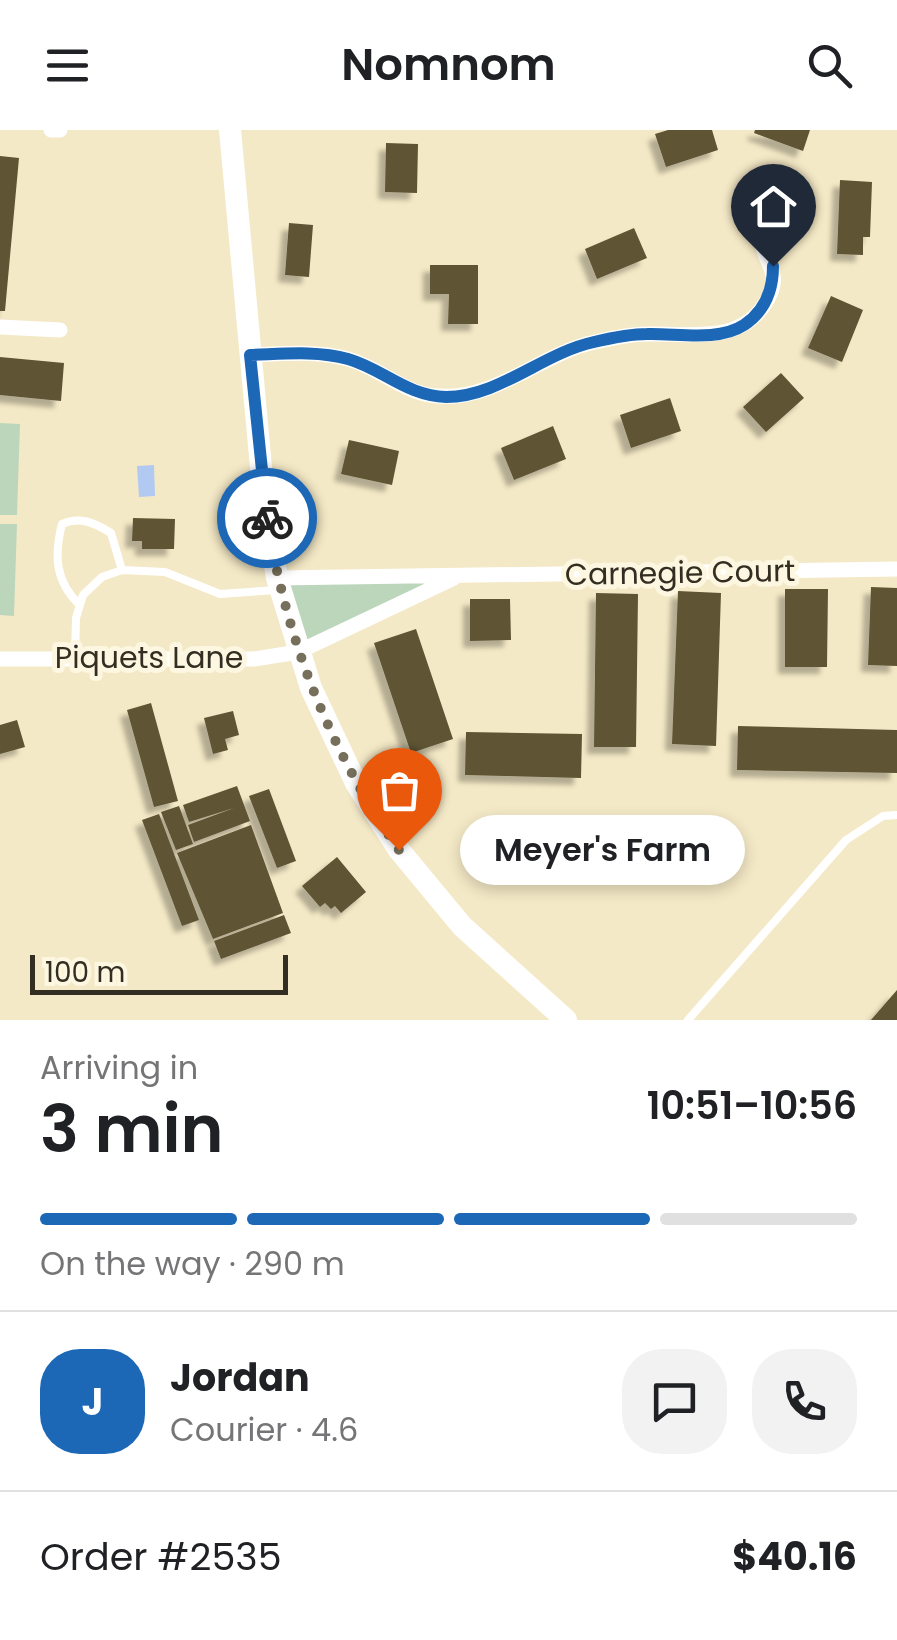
<!DOCTYPE html>
<meta charset="utf-8">
<style>
body{margin:0;font-family:Poppins,sans-serif;background:#f2f2f2;color:#202124;height:100vh;display:flex;flex-direction:column;font-size:38px;white-space:nowrap}
*{box-sizing:border-box;margin:0}
p{font-size:32px;color:#757577}
.icon{flex:none;width:55px;height:55px;fill:none;stroke:currentColor;stroke-width:2;stroke-linecap:round;stroke-linejoin:round}
.map{position:relative;height:890px;overflow:hidden}
.sheet{display:flex;flex-direction:column;background:#fff;flex:1}
.sheet>*{flex:none}
.scale{position:absolute;left:30px;bottom:25px;width:258px;box-sizing:border-box;padding-left:10px;border:5px solid #322e21;border-top:0;font-size:28px;line-height:35px;white-space:nowrap;color:#322e21;-webkit-text-stroke:8px #fdf6e1;paint-order:stroke}
.pin{position:absolute;display:grid;place-items:center;width:85px;height:85px;color:#fff;margin:-102px -42px;border-radius:50% 50% 50% 0;rotate:-45deg;box-shadow:0 0 10px #0007}
.pin .icon{rotate:45deg}
.courier{position:absolute;display:grid;place-items:center;width:100px;height:100px;margin:-50px;border:8px solid #1c67b6;border-radius:50%;background:#fff;color:#222;box-shadow:0 2px 12px #0007}
.bubble{position:absolute;height:70px;border-radius:35px;background:#fff;box-shadow:0 5px 15px #0003;font-size:32px;font-weight:600;line-height:70px;text-align:center}
.headline em{font-style:normal;font-weight:600}
.headline div{display:flex;flex-direction:column-reverse}
.headline{display:flex;align-items:center;justify-content:space-between;height:170px;padding:0 40px}
h1{font-size:65px;font-weight:600;line-height:75px}
.bar{display:grid;grid-template-columns:repeat(4,1fr);gap:15px 10px;align-content:center;height:120px;padding:0 40px}
.bar i{height:12px;border-radius:8px;background:#e0e0e0}
.bar .on{background:#1c67b6}
.bar p{grid-column:span 4}
.line{display:flex;align-items:center;gap:25px;padding:0 40px;border-top:2px solid #e0e0e0}
.line div{flex:1}
.round{display:grid;place-items:center;flex:none;width:105px;height:105px;border-radius:40px;background:#f2f2f2}
header{display:flex;justify-content:space-between;align-items:center;height:130px;padding:0 40px;background:#fff;font-size:45px;font-weight:600}
.map>svg:first-child{display:block}
</style>
<header><svg class="icon" aria-label="menu" viewBox="0 0 24 24"><path d="M4 6h16M4 12h16M4 18h16"/></svg>Nomnom<svg class="icon" aria-label="search" viewBox="0 0 24 24"><circle cx="10" cy="10" r="6"/><path d="M15 15l6 6"/></svg></header>
<div class="map">
<svg width="897" height="890" viewBox="0 0 897 890">
<defs>
<filter id="shadow"><feDropShadow dx="-7" dy="7" stdDeviation="2.5" flood-color="#0004"/></filter>
</defs>
<rect width="100%" height="100%" fill="#f4e9c6"/>
<path fill="#bcd6bc" d="M0,293L20,294L17,385H0Z
M0,394H17L14,486L0,485Z
M454,446L299,519L279,450Z"/>
<path fill="#b2c9f2" d="M154,335L155,366L139,367L137,336Z"/>
<path fill="#5e5436" filter="url(#shadow)" d="M668,0H712L718,20L666,37L655,4Z
M755,0H810L803,21L754,3Z
M386,13L418,14L417,63L385,62Z
M0,26L19,28L5,181H0Z
M840,50L872,52L870,107H863V125L837,124Z
M289,93L313,95L309,147L285,145Z
M634,98L647,128L597,149L585,119Z
M430,135H478V194H448L449,164H430Z
M831,166L863,180L842,232L808,218Z
M0,227L64,233L61,271L0,265Z
M781,243L804,268L766,302L743,277Z
M670,268L681,301L631,318L620,285Z
M553,296L566,329L514,350L501,318Z
M349,310L399,321L392,355L341,344Z
M133,388L175,389L174,419H142V411H132Z
M871,457L897,458V536L868,535Z
M785,459H828L827,537H785Z
M678,461L721,463L716,616L672,614Z
M596,463L638,464L636,617H594Z
M470,469H510L511,510L470,511Z
M416,499L453,609L411,623L374,513Z
M151,573L178,671L154,677L127,580Z
M233,581L239,605L225,609L228,620L213,624L204,588Z
M17,590L25,617L0,624V595Z
M738,596L897,600V643L737,640Z
M466,602L582,604L581,648L465,645Z
M237,656L250,691L194,712L188,695L234,678L189,692L183,675Z
M269,659L296,731L277,738L249,666Z
M179,676L193,714L176,720L161,682Z
M159,684L199,790L182,796L142,690Z
M251,695L283,783L213,809L177,723Z
M337,727L366,762L341,783L335,776L331,779L325,773L320,777L302,756Z
M284,785L291,803L221,829L214,811Z
M897,860V890H871Z"/>
<g fill="none" stroke-linecap="round" stroke-linejoin="round">
<path stroke="#fff" stroke-width="8" d="M80,475C55,452 54,425 62,394C80,386 95,393 111,403L122,440
M75,528L76,488L83,465L102,447L122,440L165,442L220,464L277,460
M688,890L846,710L883,686L897,685"/>
<path stroke="#fff" stroke-width="15" d="M51,0H60
M0,197L60,200
M250,225C282,224 316,220 348,229C381,238 403,264 438,266C495,271 542,223 595,212C612,208 631,204 648,204C686,203 735,214 762,178C786,145 766,138 760,108C759,101 759,92 759,85
M277,448L897,439
M0,529H254L298,522L454,448"/>
<path stroke="#fff" stroke-width="22" d="M230,0L263,359L277,448L311,558L356,653L399,720L462,796L566,890"/>
</g>
<g fill="none" stroke-linecap="round" stroke-linejoin="round">
<path stroke="#766f5b" stroke-width="10" stroke-dasharray="0 18" d="M267,388C286,509 329,619 399,720"/>
<path stroke="#1c67b6" stroke-width="12" d="M267,388L250,225C282,224 316,220 348,229C383,239 407,266 446,267C499,267 543,223 594,212C611,208 630,204 647,204C677,203 718,212 744,195C765,181 773,160 773,136"/>
</g>
<g text-anchor="middle" stroke-width="10" stroke-linejoin="round" paint-order="stroke">
<g font-size="30" fill="#322e21" stroke="#fdf6e1">
<text transform="translate(680 443) rotate(-1)" y="10">Carnegie Court</text>
<text x="149" y="538">Piquets Lane</text>
</g>
</g>
</svg>
<div class="scale">100 m</div>
<div class="pin" style="left:399px;top:720px;background:#ea580c"><svg class="icon" aria-label="bag" viewBox="0 0 24 24"><path d="M5 8h14l-1 12H6zM9 8a3 3 0 0 1 6 0"/></svg></div>
<div class="pin" style="left:773px;top:136px;background:#1f2937"><svg class="icon" aria-label="home" viewBox="0 0 24 24"><path d="M3 11l9-7 9 7M6 9v11h12V9"/></svg></div>
<div class="courier" style="left:267px;top:388px"><svg class="icon" aria-label="bike" viewBox="0 0 24 24"><circle cx="6" cy="16" r="4"/><circle cx="18" cy="16" r="4"/><path d="M6 16l4-8h5l3 8M10 8l3 8H6M13 5h3"/></svg></div>
<div class="bubble" style="left:460px;top:685px;width:285px">Meyer's Farm</div>
</div>
<section class="sheet">
<div class="headline"><div><h1>3 min</h1><p>Arriving in</p></div><em>10:51–10:56</em></div>
<div class="bar"><i class="on"></i><i class="on"></i><i class="on"></i><i></i><p>On the way · 290 m</p></div>
<div class="line" style="height:180px"><b class="round" style="background:#1c67b6;color:#fff">J</b><div><b>Jordan</b><p>Courier · 4.6</p></div><a class="round"><svg class="icon" aria-label="chat" viewBox="0 0 24 24"><path d="M4 5h16v11H9l-5 4z"/></svg></a><a class="round"><svg class="icon" aria-label="phone" viewBox="0 0 24 24"><path d="M5 4h4l2 5-3 2q2 4 5 5l2-3 5 2v4C11 20 4 13 5 4z"/></svg></a></div>
<div class="line" style="height:130px"><div>Order #2535</div><b>$40.16</b></div>
</section>
